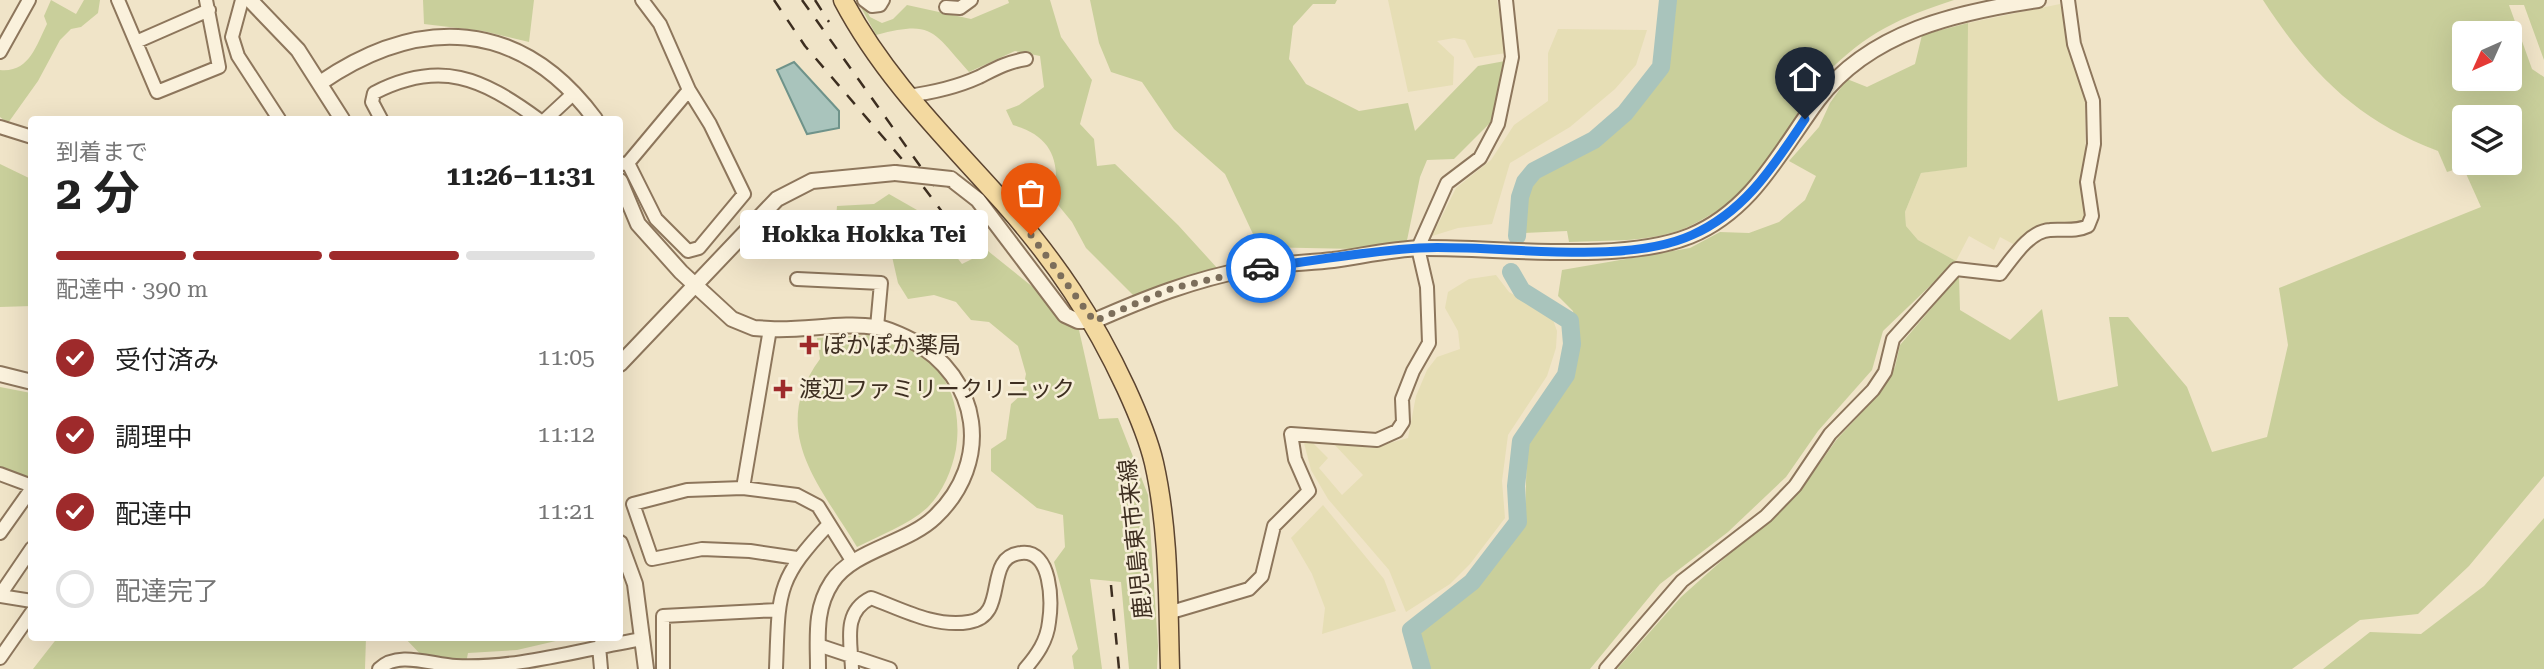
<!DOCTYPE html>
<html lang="ja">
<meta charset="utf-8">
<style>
body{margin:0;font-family:"Roboto Serif","Noto Sans JP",serif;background:#f6f6f6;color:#222;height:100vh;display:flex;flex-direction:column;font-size:26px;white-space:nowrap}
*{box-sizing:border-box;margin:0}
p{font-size:23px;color:#767676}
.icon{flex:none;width:38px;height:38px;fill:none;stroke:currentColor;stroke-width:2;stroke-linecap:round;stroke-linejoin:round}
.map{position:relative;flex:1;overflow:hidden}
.details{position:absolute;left:28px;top:116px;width:595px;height:525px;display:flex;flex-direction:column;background:#fff;border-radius:7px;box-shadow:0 7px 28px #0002}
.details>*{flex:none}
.needle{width:46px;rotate:225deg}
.tools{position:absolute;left:2452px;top:21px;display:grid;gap:14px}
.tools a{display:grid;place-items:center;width:70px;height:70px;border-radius:7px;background:#fff;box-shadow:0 7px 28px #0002;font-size:35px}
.pin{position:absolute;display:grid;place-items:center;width:60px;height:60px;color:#fff;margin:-72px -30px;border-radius:50% 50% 50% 0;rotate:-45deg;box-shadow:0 0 7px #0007}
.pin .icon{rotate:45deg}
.courier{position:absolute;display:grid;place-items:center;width:70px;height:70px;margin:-35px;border:5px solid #1a73e8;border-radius:50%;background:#fff;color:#222;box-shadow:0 2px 9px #0007}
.bubble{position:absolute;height:49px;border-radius:7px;background:#fff;box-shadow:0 7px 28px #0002;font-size:23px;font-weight:700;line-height:49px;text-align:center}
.overview em{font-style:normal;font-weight:700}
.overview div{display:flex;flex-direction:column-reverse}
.overview{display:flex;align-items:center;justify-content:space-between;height:119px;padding:0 28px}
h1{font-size:46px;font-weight:700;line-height:52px}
.bar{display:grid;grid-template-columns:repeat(4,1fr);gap:10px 7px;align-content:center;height:84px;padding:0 28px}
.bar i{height:9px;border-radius:5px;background:#e0e0e0}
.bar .on{background:#9e2a2b}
.bar p{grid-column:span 4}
ol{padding:0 28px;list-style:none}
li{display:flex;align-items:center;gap:21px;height:77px}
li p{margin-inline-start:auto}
li .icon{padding:7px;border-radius:50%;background:#9e2a2b;color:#fff;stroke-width:4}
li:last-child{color:#767676}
li i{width:38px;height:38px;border:4px solid #e0e0e0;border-radius:50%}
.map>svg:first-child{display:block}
</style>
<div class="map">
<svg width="2544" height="669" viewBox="0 0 2544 669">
<rect width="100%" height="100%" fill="#f0e4c8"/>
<path fill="#e6deb5" d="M1388,0H1497L1506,53L1474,58L1465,40L1454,38L1437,41L1454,57L1453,85L1408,92Z
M2060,4L2085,96L2086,217L2082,223L2074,226L2034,228L2015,245L2000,237L1994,250L1969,236L1956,261L1918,240L1906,226L1905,212L1921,173L1967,166L1968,23Z
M1558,29L1647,30L1636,65L1615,89L1570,127L1510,163L1492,224L1458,228L1432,236L1456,188L1491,160L1514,125L1548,101V53Z
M1496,275L1509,292L1552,317L1557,331L1556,348L1547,376L1508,435L1502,481L1505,518L1470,564L1450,584L1406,612L1389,570L1328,499L1311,470L1304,443H1313L1328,458L1319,468L1342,495L1363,475L1332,442L1371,448L1408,438L1416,396L1427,370L1437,357L1460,349L1458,331L1445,308L1448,292L1469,279Z
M1323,505L1384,579L1396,611L1322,634L1325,608L1312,574L1291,538Z"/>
<path fill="#c9cf9b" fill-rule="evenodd" d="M51,0L76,14L84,0H100L98,13L81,27L71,29L60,40L38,81L8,123L0,117V70C29,73 36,46 47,24L44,16Z
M423,0H534L529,42L483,31L424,24Z
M857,0H861L870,17L882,23L893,19L907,5L971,19L1009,3L1008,0H1050L1061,37L1092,80L1080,124L1094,139L1097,166L1115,164L1178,225L1218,269L1133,295L1086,248L1072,222L1054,200C1061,161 1052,136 1013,125L1006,110L1019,105L1044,87L1040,56L1015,51L969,72C932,31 934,20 876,35Z
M1090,0H1337L1335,4H1313L1293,26L1289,59L1306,84L1359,111L1408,103L1415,131L1478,66L1505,61L1491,122L1454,159L1427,160L1420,177L1405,250L1259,247L1225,174L1174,129L1142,82L1111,72L1099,43Z
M1673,0H1954C1901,17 1866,33 1826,74C1798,103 1784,145 1759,176C1741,197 1714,214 1690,226C1654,243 1608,240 1569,242L1567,231L1523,233L1528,186L1539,173L1595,144L1626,120L1658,84L1668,60Z
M2263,0H2544V60L2524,5H2509L2532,69L2544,77V476L2469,566L2418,614L2360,620L2292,669H1617L1681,597L1801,490L1837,439L1881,392L1895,367L1900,345L1959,276L1960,310L2010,340L2042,309L2058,401L2118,386L2109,317H2128L2187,387L2212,452L2267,437L2288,345L2279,288L2481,207L2463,167L2447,172L2438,151C2356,120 2310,72 2263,0ZM2464,33H2510V79H2464ZM2464,117H2510V163H2464Z
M1968,23L1967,167L1921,173L1905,212L1906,226L1918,240L1956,261L1883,331L1872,370L1818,431L1786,477L1728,532L1660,584L1590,669H1427L1419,634L1477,588L1525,523L1527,444L1570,380L1579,348L1573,311L1558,296L1562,270L1690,248L1720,232L1749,233L1779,222L1805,200L1816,176L1789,161L1819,127L1830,103L1847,79L1867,87L1915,64L1922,35Z
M0,164L31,179L32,306L0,307Z
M889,194L924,214L962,264L988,251L1044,296L1064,324L1079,330L1099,419L1118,418L1148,495L1158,646L1157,669H1129L1121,582L1090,579L1102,669H1074L1072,656L1078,649L1054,562L1065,547L1063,515L1037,508L991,471V449L1006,439L1011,404L1022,394L1026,374L1018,346L989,322L971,320L956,302L934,295L908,299L898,283L889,243L834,242L837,206L874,204Z
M870,335C932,344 965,388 956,449C952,470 943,492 928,507C909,525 880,535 857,547C820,485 767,431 820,359L817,338Z
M0,387L31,393V483L0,478Z
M2544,518V669H2323L2370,632L2421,634L2484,586Z
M58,637H366L365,669H33Z
M404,637H573L517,650L468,653L466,663L425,659Z"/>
<path fill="#a9c4bc" stroke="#6f938a" stroke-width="2" d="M794,62L839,111V128L807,134L777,70Z"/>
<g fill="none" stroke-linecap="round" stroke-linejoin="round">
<path stroke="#a9c4bc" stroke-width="18" d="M1517,236L1520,197L1525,182L1534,171L1594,140L1625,113L1661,67L1668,0
M1422,669L1411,630L1472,582L1518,522L1516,486L1521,441L1566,375L1572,344L1570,321L1522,291L1511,272"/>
<g stroke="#8d765c" stroke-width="16">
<path id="minor" d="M118,0L157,92L219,67L206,0
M242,0L232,37L238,56L279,119
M864,0L872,6L880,5L883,0
M946,7L960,8L971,0
M136,42L209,10
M0,52L29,0
M907,96C930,93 957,87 979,77C995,69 1007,62 1026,59
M381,119L372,102L374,93C440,59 482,78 538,119
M546,119L574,93
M0,127L32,137
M628,163L656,219L688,251L699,248L744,194L710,124L689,90L660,24L642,0
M620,164L628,163L689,90
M797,279L881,283L877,327
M770,329L743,488L797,495L818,506L853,562
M0,474L32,486
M743,488L687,490L633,504L652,559L702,549L750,551L797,558
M0,533L32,488
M0,595L32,548
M0,596L32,601
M1168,613L1249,589L1262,576L1274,526L1309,491L1295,459L1291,434L1377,440L1397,431L1403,422L1402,399L1413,371L1429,343L1427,287L1418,248L1447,183L1480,158L1498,124L1512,57L1506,0
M818,645L890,669
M599,646L601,669
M0,658L32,612
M379,669C398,650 432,665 456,666C519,669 581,649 643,639
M663,669V616L778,610
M776,669C779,593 775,581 829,524
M852,669C851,642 842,612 871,598C901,609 935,628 969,622C1010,616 982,557 1021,553C1052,549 1052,602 1049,622C1047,641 1037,655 1025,669
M1606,669L1682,581L1766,516L1795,486L1830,434L1873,390L1885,372L1893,339L1956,269L2000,274C2012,259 2029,231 2050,230C2063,229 2076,232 2088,226L2092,216L2087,182L2094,144L2093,101L2074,44L2068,0"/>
</g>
<g stroke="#8d765c" stroke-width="18">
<path id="tertiary" d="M250,0L298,50L342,119
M320,83C419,15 520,18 595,119
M951,179L978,200L1065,315L1078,321H1094C1144,299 1194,279 1249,269C1276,264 1305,263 1333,260C1362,256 1392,249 1422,248C1499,247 1620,264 1690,236C1753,210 1780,151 1818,100C1870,31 1958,12 2038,0
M620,181L638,224L681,272L732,319L754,328L770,329C805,331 841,322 876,327C887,328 901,335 911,340C981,377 993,462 935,517C907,544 853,550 832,582C814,609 818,638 818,669
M620,364L777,199L812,181L895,173
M0,374L32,382
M620,543L635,584L646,669"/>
</g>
<g stroke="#5b4430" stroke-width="21">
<path id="primary" d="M843,0C884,78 946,138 1004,203C1056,262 1093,317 1126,388C1137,412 1148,437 1154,463C1169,529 1168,601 1170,669"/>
</g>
<use href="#minor" stroke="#faf1dc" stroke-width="12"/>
<use href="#tertiary" stroke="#faf1dc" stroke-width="14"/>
<use href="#primary" stroke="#f3d9a0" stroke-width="18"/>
<path stroke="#3d2e20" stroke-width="2.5" stroke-dasharray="12 12" stroke-linecap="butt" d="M774,0L805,46L907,165L967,245
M802,0L940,194
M815,0L829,22
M1111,585L1119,669"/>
<g stroke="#8d765c" stroke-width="18" stroke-linecap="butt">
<path id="tertiary-bridge" d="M895,173L951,179"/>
</g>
<use href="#tertiary-bridge" stroke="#faf1dc" stroke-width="14"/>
</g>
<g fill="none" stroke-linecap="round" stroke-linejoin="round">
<path stroke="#7c6e5b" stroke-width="7" stroke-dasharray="0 12.6" d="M1031,235L1094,321L1173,288L1261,268"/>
<path stroke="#1a73e8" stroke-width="9" d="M1261,268C1311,261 1368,251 1419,248C1498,244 1622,267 1692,235C1746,211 1774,165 1805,119"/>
</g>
<g fill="#9e2a2b" stroke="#f7eed8" stroke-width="2.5">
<path d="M805.5 334.5h7v7h7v7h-7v7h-7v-7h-7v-7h7z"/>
<path d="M779.5 378.5h7v7h7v7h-7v7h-7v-7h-7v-7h7z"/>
</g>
<g text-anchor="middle" stroke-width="5" stroke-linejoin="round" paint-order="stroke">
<g font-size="23" fill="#3d2e20" stroke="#f7eed8" text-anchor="start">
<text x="823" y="353">ぽかぽか薬局</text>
<text x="799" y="397">渡辺ファミリークリニック</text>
</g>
<g font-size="23" fill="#3d2e20" stroke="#f7eed8">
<text transform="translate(1135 539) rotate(-96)" y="8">鹿児島東市来線</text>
</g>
</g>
</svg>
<div class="tools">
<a><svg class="needle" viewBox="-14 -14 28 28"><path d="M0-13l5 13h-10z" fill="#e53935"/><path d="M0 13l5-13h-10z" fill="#767676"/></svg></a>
<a><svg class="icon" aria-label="layers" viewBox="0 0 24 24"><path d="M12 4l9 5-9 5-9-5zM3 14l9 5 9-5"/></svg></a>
</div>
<div class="pin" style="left:1031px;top:235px;background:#ea580c"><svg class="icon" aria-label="bag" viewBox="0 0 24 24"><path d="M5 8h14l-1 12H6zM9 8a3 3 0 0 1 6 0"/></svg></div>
<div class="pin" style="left:1805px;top:119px;background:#1f2937"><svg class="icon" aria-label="home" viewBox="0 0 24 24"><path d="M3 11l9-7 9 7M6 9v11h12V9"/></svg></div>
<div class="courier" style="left:1261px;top:268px"><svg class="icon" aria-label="car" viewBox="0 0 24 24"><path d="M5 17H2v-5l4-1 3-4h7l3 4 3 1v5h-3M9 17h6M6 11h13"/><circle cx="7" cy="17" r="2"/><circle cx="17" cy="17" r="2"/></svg></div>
<div class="bubble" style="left:740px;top:210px;width:248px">Hokka Hokka Tei</div>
<section class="details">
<div class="overview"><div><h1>2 分</h1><p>到着まで</p></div><em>11:26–11:31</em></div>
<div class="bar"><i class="on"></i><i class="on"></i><i class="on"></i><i></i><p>配達中 · 390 m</p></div>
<ol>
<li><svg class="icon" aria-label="check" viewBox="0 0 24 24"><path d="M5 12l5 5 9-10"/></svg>受付済み<p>11:05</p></li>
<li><svg class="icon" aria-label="check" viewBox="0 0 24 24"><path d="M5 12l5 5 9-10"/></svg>調理中<p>11:12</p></li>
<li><svg class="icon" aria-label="check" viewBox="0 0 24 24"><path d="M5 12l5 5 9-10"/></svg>配達中<p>11:21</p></li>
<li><i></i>配達完了</li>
</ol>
</section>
</div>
